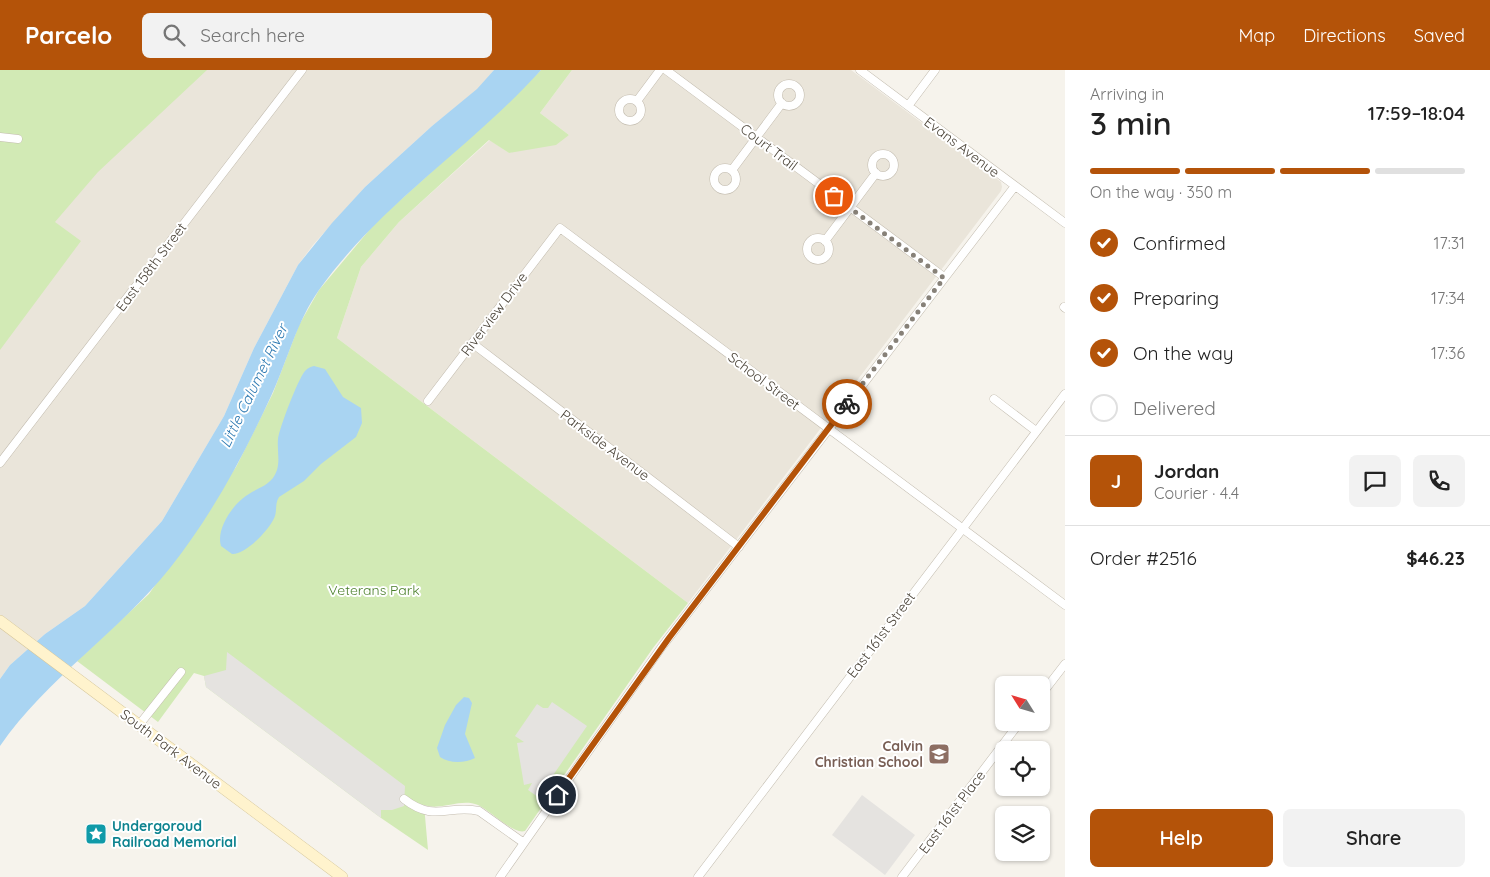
<!DOCTYPE html>
<meta charset="utf-8">
<style>
body{margin:0;font-family:Quicksand,sans-serif;background:#f2f2f2;color:#222;height:100vh;display:flex;flex-direction:column;font-size:19px;white-space:nowrap}
*{box-sizing:border-box;margin:0}
p{font-size:16px;color:#767676}
.icon{flex:none;width:28px;height:28px;fill:none;stroke:currentColor;stroke-width:2;stroke-linecap:round;stroke-linejoin:round}
.map{position:relative;flex:1;overflow:hidden}
.drawer{display:flex;flex-direction:column;background:#fff;width:425px}
.drawer>*{flex:none}
.needle{width:32px;rotate:307deg}
.tools{position:absolute;left:995px;top:606px;display:grid;gap:10px}
.tools a{display:grid;place-items:center;width:55px;height:55px;border-radius:8px;background:#fff;box-shadow:0 1px 4px #0004;font-size:25px}
.pin{position:absolute;display:grid;place-items:center;width:42px;height:42px;color:#fff;margin:-21px;border:2px solid #fff;border-radius:50%;box-shadow:0 1px 5px #0007}
.courier{position:absolute;display:grid;place-items:center;width:50px;height:50px;margin:-25px;border:4px solid #b45309;border-radius:50%;background:#fff;color:#222;box-shadow:0 1px 6px #0007}
.head em{font-style:normal;font-weight:600}
.head div{display:flex;flex-direction:column-reverse}
.head{display:flex;align-items:center;justify-content:space-between;height:85px;padding:0 25px}
h1{font-size:32px;font-weight:600;line-height:38px}
.bar{display:grid;grid-template-columns:repeat(4,1fr);gap:8px 5px;align-content:center;height:60px;padding:0 25px}
.bar i{height:6px;border-radius:4px;background:#e0e0e0}
.bar .current{background:#b45309}
.bar p{grid-column:span 4}
.line{display:flex;align-items:center;gap:12px;padding:0 25px;border-top:1px solid #e0e0e0}
.line div{flex:1}
.round{display:grid;place-items:center;flex:none;width:52px;height:52px;border-radius:8px;background:#f2f2f2}
ol{padding:0 25px;list-style:none}
li{display:flex;align-items:center;gap:15px;height:55px}
li p{margin-inline-start:auto}
li .icon{padding:5px;border-radius:50%;background:#b45309;color:#fff;stroke-width:4}
li:last-child{color:#767676}
li i{width:28px;height:28px;border:2px solid #e0e0e0;border-radius:50%}
.action{display:flex;gap:10px;margin-top:auto;padding:10px 25px}
.action a{flex:1;height:58px;border-radius:8px;background:#b45309;color:#fff;font-size:20px;font-weight:600;line-height:58px;text-align:center}
.action a+a{background:#f2f2f2;color:#222}
header{display:flex;align-items:center;gap:30px;box-sizing:border-box;height:70px;padding:0 25px;background:#b45309;color:#fff}
header strong{font-size:24px}
nav{display:flex;gap:28px;margin-inline-start:auto;font-size:18px}
.search{width:350px;height:45px;background:#f2f2f2;display:flex;align-items:center;gap:12px;box-sizing:border-box;padding:0 18px;border-radius:8px;color:#767676;font-size:19px}
main{display:flex;flex:1;min-height:0}
.map>svg:first-child{display:block}
</style>
<header>
<strong>Parcelo</strong>
<div class="search"><svg class="icon" aria-label="search" viewBox="0 0 24 24"><circle cx="10" cy="10" r="6"/><path d="M15 15l6 6"/></svg>Search here</div>
<nav><a>Map</a><a>Directions</a><a>Saved</a></nav>
</header>
<main>
<div class="map">
<svg width="1065" height="807" viewBox="0 0 1065 807">
<rect width="100%" height="100%" fill="#f6f3ec"/>
<path fill="#eae5da" d="M0,0H494L478,19L432,56L365,117L313,175L298,195L254,278L224,346L162,451L85,536L45,564L10,595L0,609Z
M572,0H851L1001,112L1002,117L1001,121L688,533L337,268L361,197L399,152L490,70L509,83L569,65L540,43Z"/>
<path fill="#d2eab5" d="M0,0H207L98,102L55,152L81,171L0,280Z
M541,0H572L540,43L569,65L556,75L509,83L489,70L399,152L361,197L337,268L688,533L653,578L525,761C513,765 490,740 478,735C460,728 442,741 424,735L428,780L381,748L206,617L204,606L194,603L158,652L77,591L149,524L236,397L273,323L299,255L319,220L376,152L498,42Z"/>
<path fill="#e5e3e0" d="M227,582L405,716L404,736L392,740H381V748L206,617L204,606L226,600Z
M552,632L587,656L538,727L528,720L532,713L524,715L517,673L524,672L515,666L537,634L543,638H548Z
M862,725L915,765L885,805L832,765Z"/>
<path fill="#a9d4f2" d="M494,0H541C471,78 380,134 319,220C297,251 288,289 272,324C244,385 212,445 170,498C118,563 47,608 0,676V609L10,595L45,564L85,536L162,451L224,346L254,278L298,195L332,153L365,117L432,56L477,19Z
M314,296L325,299L343,327L361,338L362,353L356,367L321,394L304,411L279,427C275,433 277,439 275,446C271,458 246,485 232,484L221,476C216,460 231,438 242,429C255,417 271,418 277,400C280,390 277,380 278,369C279,359 298,309 305,301C308,298 310,297 314,296Z
M464,627L469,628L472,633L465,664L475,688C465,693 450,694 440,687L437,678L445,655L456,635Z"/>
<g fill="none" stroke-linecap="round" stroke-linejoin="round">
<g stroke="#c2bbae" stroke-width="9">
<path id="street" d="M666,0L944,207
M860,0L1065,153
M778 25a11 11 0 1 1 22 0a11 11 0 1 1-22 0Z
M619 40a11 11 0 1 1 22 0a11 11 0 1 1-22 0Z
M637,31L660,0
M908,36L935,0
M0,67L18,69
M872 95a11 11 0 1 1 22 0a11 11 0 1 1-22 0Z
M714 109a11 11 0 1 1 22 0a11 11 0 1 1-22 0Z
M732,100L782,33
M807 179a11 11 0 1 1 22 0a11 11 0 1 1-22 0Z
M825,171L876,103
M1064,237L1065,238
M472,273L739,477
M994,329L1036,361
M428,331L560,158L1065,535
M0,393L302,0
M1041,625L1065,594
M139,655L181,602
M404,729C435,753 448,734 479,741L524,773
M500,807L661,578L1015,116
M698,807L1065,324
M902,807L1020,652"/>
</g>
<g stroke="#d6c79b" stroke-width="12">
<path id="secondary" d="M0,551L342,807"/>
</g>
<use href="#street" stroke="#fff" stroke-width="8"/>
<use href="#secondary" stroke="#fff3cd" stroke-width="11"/>
</g>
<g fill="none" stroke-linecap="round" stroke-linejoin="round">
<path stroke="#878178" stroke-width="5" stroke-dasharray="0 9" d="M834,126L944,208L847,334"/>
<path stroke="#b45309" stroke-width="6" d="M557,725L669,568L847,334"/>
</g>
<defs>
<g id="school-square" transform="scale(1.125)"><rect x="-9" y="-9" width="18" height="18" rx="4" fill="#8d6e63" stroke="#fff"/><path d="M0-5L7-2L0 1L-7-2ZM-4 1L0 2.5L4 1V4Q0 6-4 4Z" fill="#fff"/></g>
<g id="sight-square" transform="scale(1.125)"><rect x="-9" y="-9" width="18" height="18" rx="4" fill="#0f9aa8" stroke="#fff"/><path d="M0-6L1.8-2.2L6-1.7L2.9 1.2L3.7 5.4L0 3.3L-3.7 5.4L-2.9 1.2L-6-1.7L-1.8-2.2Z" fill="#fff"/></g>
</defs>
<g fill-rule="evenodd">
<use href="#school-square" x="939" y="684"/>
<use href="#sight-square" x="96" y="764"/>
</g>
<g text-anchor="middle" stroke-width="4" stroke-linejoin="round" paint-order="stroke">
<g font-size="14" fill="#4b4439" stroke="#fff">
<text transform="translate(769 77) rotate(37)" y="5">Court Trail</text>
<text transform="translate(962 77) rotate(37)" y="5">Evans Avenue</text>
<text transform="translate(151 197) rotate(-53)" y="5">East 158th Street</text>
<text transform="translate(494 244) rotate(-53)" y="5">Riverview Drive</text>
<text transform="translate(764 311) rotate(37)" y="5">School Street</text>
<text transform="translate(605 375) rotate(37)" y="5">Parkside Avenue</text>
<text transform="translate(881 565) rotate(-53)" y="5">East 161st Street</text>
<text transform="translate(171 679) rotate(37)" y="5">South Park Avenue</text>
<text transform="translate(952 742) rotate(-53)" y="5">East 161st Place</text>
</g>
<g font-size="14" fill="#4a7f2a" stroke="#fff">
<text x="374" y="525">Veterans Park</text>
</g>
<g font-size="14" font-weight="bold" fill="#785e54" stroke="#fff" text-anchor="end">
<text x="923" y="681">Calvin<tspan x="923" dy="16">Christian School</tspan></text>
</g>
<g font-size="14" font-weight="bold" fill="#0d838f" stroke="#fff" text-anchor="start">
<text x="112" y="761">Undergoroud<tspan x="112" dy="16">Railroad Memorial</tspan></text>
</g>
<g font-size="15" font-style="italic" fill="#2e7ab2" stroke="#fff">
<text transform="translate(254 316) rotate(-64)" y="5">Little Calumet River</text>
</g>
</g>
</svg>
<div class="tools">
<a><svg class="needle" viewBox="-14 -14 28 28"><path d="M0-13l5 13h-10z" fill="#e53935"/><path d="M0 13l5-13h-10z" fill="#767676"/></svg></a>
<a><svg class="icon" aria-label="locate" viewBox="0 0 24 24"><circle cx="12" cy="12" r="6"/><path d="M12 2v4M12 18v4M2 12h4M18 12h4"/></svg></a>
<a><svg class="icon" aria-label="layers" viewBox="0 0 24 24"><path d="M12 4l9 5-9 5-9-5zM3 14l9 5 9-5"/></svg></a>
</div>
<div class="pin" style="left:834px;top:126px;background:#ea580c"><svg class="icon" aria-label="bag" viewBox="0 0 24 24"><path d="M5 8h14l-1 12H6zM9 8a3 3 0 0 1 6 0"/></svg></div>
<div class="pin" style="left:557px;top:725px;background:#1f2937"><svg class="icon" aria-label="home" viewBox="0 0 24 24"><path d="M3 11l9-7 9 7M6 9v11h12V9"/></svg></div>
<div class="courier" style="left:847px;top:334px"><svg class="icon" aria-label="bike" viewBox="0 0 24 24"><circle cx="6" cy="16" r="4"/><circle cx="18" cy="16" r="4"/><path d="M6 16l4-8h5l3 8M10 8l3 8H6M13 5h3"/></svg></div>
</div>
<section class="drawer">
<div class="head"><div><h1>3 min</h1><p>Arriving in</p></div><em>17:59–18:04</em></div>
<div class="bar"><i class="current"></i><i class="current"></i><i class="current"></i><i></i><p>On the way · 350 m</p></div>
<ol>
<li><svg class="icon" aria-label="check" viewBox="0 0 24 24"><path d="M5 12l5 5 9-10"/></svg>Confirmed<p>17:31</p></li>
<li><svg class="icon" aria-label="check" viewBox="0 0 24 24"><path d="M5 12l5 5 9-10"/></svg>Preparing<p>17:34</p></li>
<li><svg class="icon" aria-label="check" viewBox="0 0 24 24"><path d="M5 12l5 5 9-10"/></svg>On the way<p>17:36</p></li>
<li><i></i>Delivered</li>
</ol>
<div class="line" style="height:90px"><b class="round" style="background:#b45309;color:#fff">J</b><div><b>Jordan</b><p>Courier · 4.4</p></div><a class="round"><svg class="icon" aria-label="chat" viewBox="0 0 24 24"><path d="M4 5h16v11H9l-5 4z"/></svg></a><a class="round"><svg class="icon" aria-label="phone" viewBox="0 0 24 24"><path d="M5 4h4l2 5-3 2q2 4 5 5l2-3 5 2v4C11 20 4 13 5 4z"/></svg></a></div>
<div class="line" style="height:65px"><div>Order #2516</div><b>$46.23</b></div>
<div class="action"><a>Help</a><a>Share</a></div>
</section>
</main>
